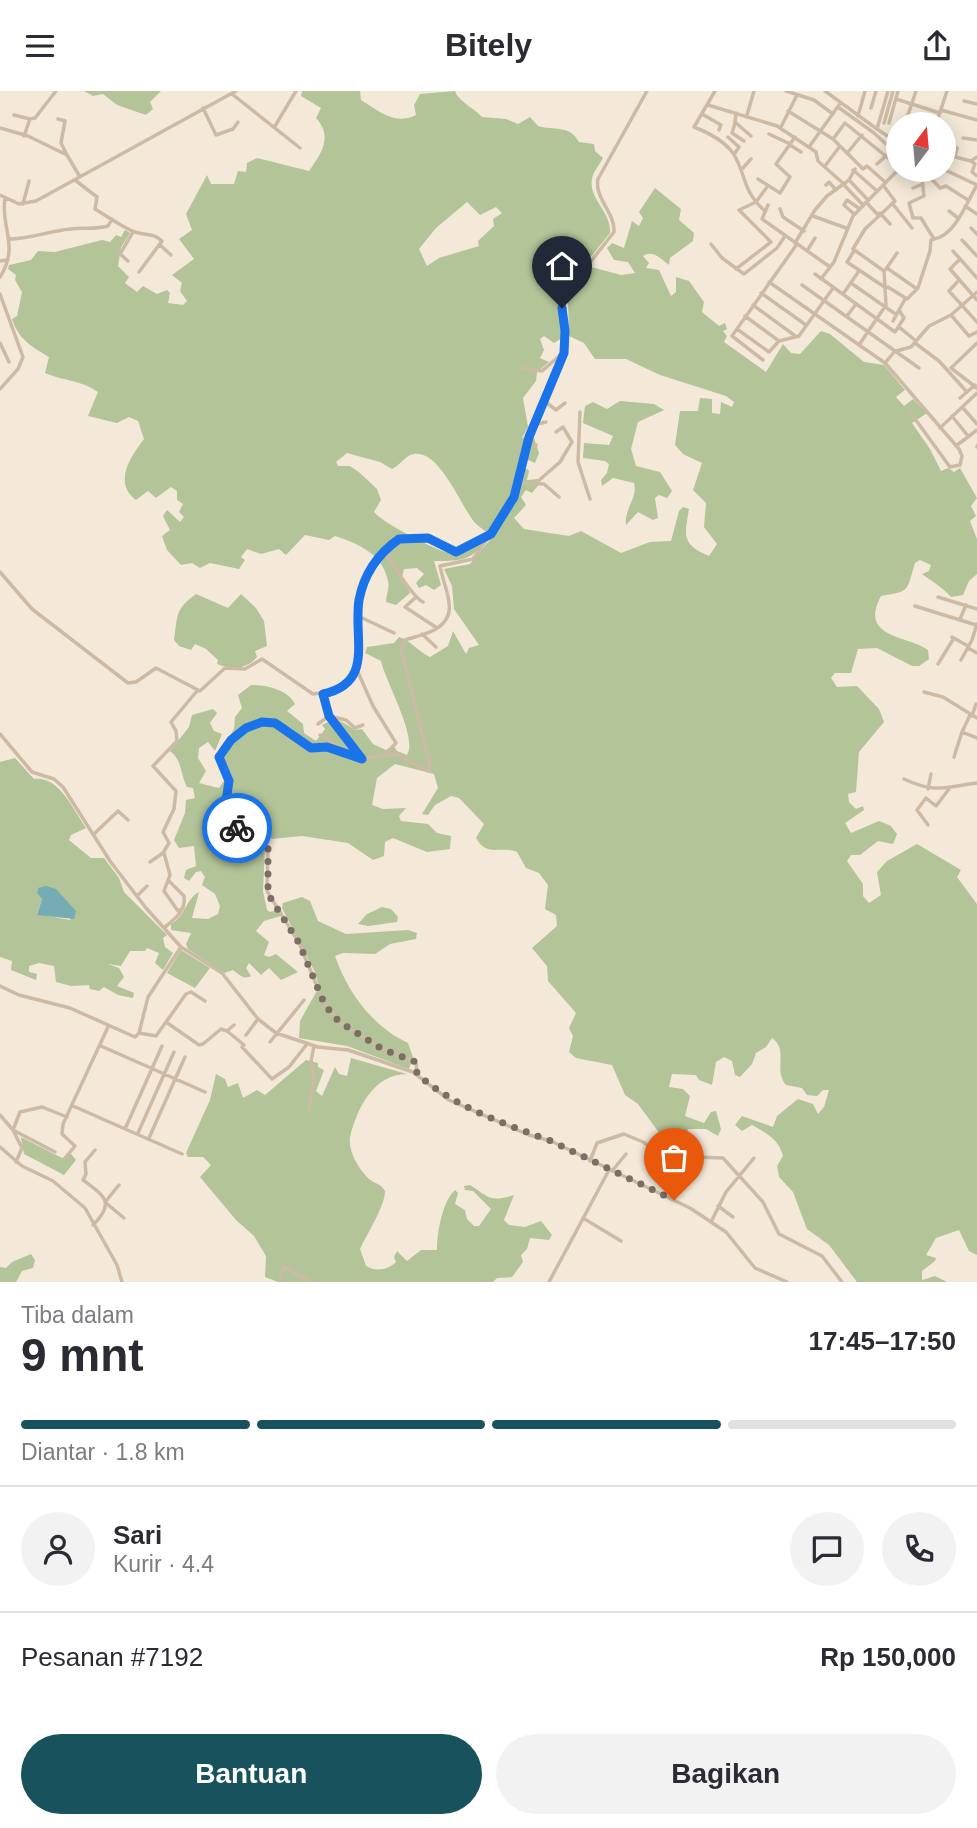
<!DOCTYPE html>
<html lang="id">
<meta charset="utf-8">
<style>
body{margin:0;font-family:Helvetica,sans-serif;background:#f2f2f3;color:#2b2b33;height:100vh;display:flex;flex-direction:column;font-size:26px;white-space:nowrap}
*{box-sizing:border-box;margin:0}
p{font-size:23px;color:#7c7c81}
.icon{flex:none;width:38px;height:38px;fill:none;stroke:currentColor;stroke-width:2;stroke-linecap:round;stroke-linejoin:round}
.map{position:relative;height:1191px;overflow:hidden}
.drawer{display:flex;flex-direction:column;background:#fff;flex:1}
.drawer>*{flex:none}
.needle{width:46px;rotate:16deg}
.tools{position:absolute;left:886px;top:21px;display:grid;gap:14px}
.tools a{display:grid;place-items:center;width:70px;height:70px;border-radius:50%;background:#fff;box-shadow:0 4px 18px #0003;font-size:35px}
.pin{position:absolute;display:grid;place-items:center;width:60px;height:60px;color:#fff;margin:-72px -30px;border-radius:50% 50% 50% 0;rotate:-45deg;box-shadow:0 0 7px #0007}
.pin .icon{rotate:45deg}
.courier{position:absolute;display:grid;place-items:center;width:70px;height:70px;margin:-35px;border:5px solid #1a73e8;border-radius:50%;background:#fff;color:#222;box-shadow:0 2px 9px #0007}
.head em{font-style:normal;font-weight:700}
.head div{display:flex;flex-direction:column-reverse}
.head{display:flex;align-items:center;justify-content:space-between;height:119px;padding:0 21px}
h1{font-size:46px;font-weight:700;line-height:52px}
.bar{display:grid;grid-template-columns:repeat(4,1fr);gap:10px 7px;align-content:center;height:84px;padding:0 21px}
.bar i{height:9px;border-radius:5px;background:#e1e1e2}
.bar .selected{background:#18535d}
.bar p{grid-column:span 4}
.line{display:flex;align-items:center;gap:18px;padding:0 21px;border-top:2px solid #e1e1e2}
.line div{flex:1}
.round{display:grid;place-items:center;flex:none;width:74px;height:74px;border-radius:37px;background:#f2f2f3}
.button{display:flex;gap:14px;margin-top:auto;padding:14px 21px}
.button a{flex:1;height:80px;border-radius:42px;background:#18535d;color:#fff;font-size:28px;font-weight:700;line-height:80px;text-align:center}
.button a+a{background:#f2f2f3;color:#2b2b33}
header{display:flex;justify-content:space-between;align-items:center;height:91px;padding:0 21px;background:#fff;font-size:32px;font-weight:700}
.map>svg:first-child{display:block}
</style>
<header><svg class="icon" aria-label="menu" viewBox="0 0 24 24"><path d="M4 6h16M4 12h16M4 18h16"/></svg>Bitely<svg class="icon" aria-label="share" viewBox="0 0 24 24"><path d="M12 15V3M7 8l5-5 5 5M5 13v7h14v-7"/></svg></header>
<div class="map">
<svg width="977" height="1191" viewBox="0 0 977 1191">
<rect width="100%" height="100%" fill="#f4e9d9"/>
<path fill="#b2c498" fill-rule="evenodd" d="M84,0H161L150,11L153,18L146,24L117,14L103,3L93,5Z
M302,0H360L361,9C379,20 395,35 416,24L414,14L420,3L455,0C458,10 474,17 482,26L506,28L518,33L530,26L538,35C554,40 569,33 579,51L594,53L595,60L603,67C600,73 593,81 592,88C588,108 612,121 610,142L559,206L562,247L554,252L544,245L540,248L544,259L540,267L549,271L537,281L536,290L523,307L528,336L522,347L533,344L539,362L535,372L526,368L524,375L529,380L527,389L538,388L541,391L532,402L526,399L521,406L526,414L514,427L524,438L569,445L581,440L621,462L650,451L671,450L679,420L683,416L689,418C685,443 680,453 709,465L717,453L704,436L706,412L693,399L702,372L683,363L675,354L680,320H698L700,307L712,308V322L720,323L721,311L732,316L734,311L726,305L660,284L626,268H595L584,252L569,245L568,210L591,176L621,184L635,182L628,171L614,169L607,157L612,152L624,157L632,130L639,135L643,127L639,121L655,97L681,118L679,129L694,142L693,150L670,167L669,174C662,169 653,158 643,165L649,172L646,177L659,179L671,205L676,201V186L689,190L704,211L702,221L719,235L725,232L727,238L723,240L727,245L724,251L766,281L783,253L791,262L800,263L821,240L830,243L864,271L884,274L905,299L896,306L904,315L913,308L927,322L912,332L930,358L941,380L948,377L954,381L960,377L977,407L971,415L976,425L970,430L977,448V483L969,490L963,504L951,506C942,496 933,491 922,483L929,480L931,474L920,469L915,472C906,501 911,500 881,505C858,548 909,544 928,559L929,568L919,575H912L877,557L858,558L851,582H835L831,587L837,596L857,595L879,618L884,631L859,661L856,701L848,703L849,711L856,718L863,715L864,719L845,732L851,742L879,730L891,735L897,743L893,753L878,750L860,764H851L847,770L863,793V805L869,812L881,804L877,781L887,770L917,753L961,779L957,786L977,813V1164L969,1160L959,1139L936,1147L926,1164L936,1167L935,1170L922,1180V1189L935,1185L947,1191H857L829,1154L807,1138L793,1101L779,1086L777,1075L783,1065C779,1048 766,1042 752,1034L742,1040L735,1034L742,1025L773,1036L777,1025L798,1008L813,1013L818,1023L824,1016L829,999H823L817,1005L807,1004L802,997L786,994C773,979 789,958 772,947L766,956L756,962L752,973L740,986L735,984L732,970L724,966L716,971L712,994L699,989L696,984L672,983L669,996L683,998L690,1005L685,1025L704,1032L711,1021L716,1020L721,1038L718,1045L706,1038H688L685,1050L688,1055L700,1058L699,1064L684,1060L665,1063L655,1056L660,1043L638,1013L625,1004L612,974L576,967L569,961L573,945L569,937L576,922L548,890L547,875L532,857L557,835L556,824L545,818L548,794L539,782L526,777L517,761C500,754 487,767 476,747L484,733L459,707L451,705L435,714L428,724L422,723L438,697L434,683L395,673L377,687L372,714L383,718L406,717L399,725L401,730L428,733L437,742L451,745L450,758L427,761L393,747L385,751L384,765L373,769L348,752L302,745L272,748L269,745L265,749L259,746V753L265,757L263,800L267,819L270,821L277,819L281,825L264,830L256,840L269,851L264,864L269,866L276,863L298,881L281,889L269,877L261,884L249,872L246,877L251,885C243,889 240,884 233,879L224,882L188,858L186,853L191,842L171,839V833C186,825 185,809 199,801L192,827L208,828L218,823L220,815L215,803L202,794L205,786L201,780L196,781L189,790L184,787L186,779L196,775L194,755L179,757L174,749L185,722L186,709L195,707L193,697L187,696C180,683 183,670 170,660L189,636L192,624L213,618L217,622L210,632L214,640L222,643L215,660L208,651L199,657L198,667L206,680L199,692L219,697L230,681L220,661L234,638L235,626L242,617L238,604L251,594C267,594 288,599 295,613L287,620L303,633L304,642L316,650L325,638L322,634L335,627L356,639L362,638L373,653L386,659L393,654L397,660L407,664C418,646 386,592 381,570L365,562L367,556L394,552L399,546C412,550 418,561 430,566L448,555L453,540L466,563L469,557L479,554L454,518L452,495L444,478L470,473L493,445C487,441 480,437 475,432C460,414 440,359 414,363C405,364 401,374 392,378L380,371L347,362L336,371L338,375H350L360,382L377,398L381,409L374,421C383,432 440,462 453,463C465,463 472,451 484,451C472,471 455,470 434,470L441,494L434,499L426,494L419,497L416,492L424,483L417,477L404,478L402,487L410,502L396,514L386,511C386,504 390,497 388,490C383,463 359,453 335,445L329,449L305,444L286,464L279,458L261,463L247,458L241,466L245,469L239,478L210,472L200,477L192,472L181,474L167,459L162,445L170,439L163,425L167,419L180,431L184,426L179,421L183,413L177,409V400L171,396L156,407L148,400L136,409C113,392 130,366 144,348L138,330L129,326L117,332L88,325L98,301C81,289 63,290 45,282L49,266C31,255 19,249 12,228L17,225L22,201L15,189L16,184L8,178L9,174L31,169L38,160L55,161L102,149L110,151L116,144L121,146L125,139L130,142L121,156L118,175L129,186L125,192L137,201L143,195L157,203L167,199L170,202L168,212L183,214L187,210L180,200L182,192L172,184L194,168L179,148L192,139L186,123L207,84L211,93H234L238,80L246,81L247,72L257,67L309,80C322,61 333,46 316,27L321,17L301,5ZM467,111L480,124L496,116L502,122L493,128L494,135L478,150L479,155L439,167L427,175L419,158L436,137Z
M620,310L654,313L664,319L638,331L631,358L636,375L660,381L672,400L667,407L659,404L655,407L658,427L653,429L638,421L626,434C624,418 638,407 634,392L613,387L602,395L601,389L607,382L609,373L605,370L583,367L584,352L609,354L613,345L583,332L585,315L593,311L607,318Z
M196,503L228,517L241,503L256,517L264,530L267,555L255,560L257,566C247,578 231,579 217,573L218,569L206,558L195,553L191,559L179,555L174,549C178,525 174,519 196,503Z
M15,667L34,688C60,685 73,719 86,737L71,744L69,749L91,767H104L119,787L124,801L167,844L163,847L165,856L173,862L163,879L155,872L159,862L147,857L145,860H130L121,875L108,873L119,877L124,886L117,895L134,902L133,907L118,904L104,896L99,900L90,898L89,894L71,895L56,891L54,875L39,872L29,875V881L37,883L36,889L11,879L12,870L0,866V671ZM38,797L60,803L75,820L70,829L37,823L42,808L37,802Z
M302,806L310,810L318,830L346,843L408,839L417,842L416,848L390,853L375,863L343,862L335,865C348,902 372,935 408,952L413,966L409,978L347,955L299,947L300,930L319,896L315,881L282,817L283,812Z
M382,816L391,818L398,826L397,831L368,835L358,833L367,823Z
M181,859L210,877L195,897L167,882Z
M351,967L407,983C374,983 357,1017 350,1046C348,1060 358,1077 368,1087C374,1093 381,1092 385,1100C385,1115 367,1143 360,1158L366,1175C376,1181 388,1179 396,1171L394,1166L397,1160L407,1170L421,1159H437C437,1142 442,1111 455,1099L458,1102L455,1113L465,1119L467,1128L474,1135H479L491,1118L473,1100L465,1099L464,1095L470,1094C488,1105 488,1112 514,1104L504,1129L509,1134L525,1136L541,1130L552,1144L549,1149L530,1147L527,1158L521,1164L523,1171L512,1186L497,1187L493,1191H278L265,1186L266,1165L254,1145L236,1129L200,1086L211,1074L203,1066H188L186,1062L210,1009L216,983L225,988L228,996L238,992L243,1007L257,999L265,1004L306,969L318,972V976L324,979L316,1000L322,1005L335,976L339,983L347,985Z
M21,1046L62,1067L71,1063L76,1069L64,1084L24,1063Z
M31,1163L35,1169L33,1177L22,1180L16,1191H0V1176L6,1177L12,1171Z"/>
<path fill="#76acb3" d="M46,795L56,798L76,820L74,828L37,824L42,808L37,802L38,797Z"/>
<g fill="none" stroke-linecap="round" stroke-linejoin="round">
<path stroke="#cdbaa4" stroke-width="3.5" d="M715,0L694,36C758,61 729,89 765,120
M786,0L814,9L833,23
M825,0L877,38L888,0
M916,0L907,27L919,33
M232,3L300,57
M896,8L940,22
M964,10L977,13
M708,14L777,35L816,61L818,70L845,94
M838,16L874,42L898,64
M203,17L216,44L233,38L238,31
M871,17L876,0
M941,19L977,29
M788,20L833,48L863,78L867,75L885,91
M736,22L735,31L751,45
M702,23L721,34L719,39
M14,24L30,28
M747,24L754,0
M858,25L865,0
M58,28L65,30L61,52L67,64
M735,32L732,42L744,50
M884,32L893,0
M889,32L898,0
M936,33L947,0
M275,35L296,0
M781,36L797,4
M0,37L28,45L67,64L80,86
M877,38L898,52
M769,43L790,53
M943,43L951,46
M24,45L30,28L35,27L56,0
M728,46L739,56L735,62
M963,47L977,49
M833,48L845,32L898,75
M943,51L957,57L955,66L971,70L977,66
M790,54L801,61
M809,56L839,14
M848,61L862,44
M943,61L949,64
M971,70L975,73L972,81L977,85
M877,73L887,64
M825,75L840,55
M743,77L751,68
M853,79L876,99
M932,79L922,88L924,105L909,112L913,127H921L934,148
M927,83L940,97L946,95L968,109
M758,88L780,102L790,86L776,73L795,46
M75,89L97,106L95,118C103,123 127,139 135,141C146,145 152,141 162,150L139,181
M849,89L868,109
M826,94L829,91L836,99
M844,94L863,114
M913,97L923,93
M0,104L19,113L36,110L236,0
M866,111L878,124
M892,112L912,137
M23,113L29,90
M768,114L762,128L830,176
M965,115L977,123
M780,118L783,126L804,140
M949,120L958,127
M880,122L890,133
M854,123L844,114L847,109L860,118
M813,125L846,137
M971,137L977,143
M9,148C30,148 49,140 70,138C83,136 95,139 108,135L112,128
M934,148C955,145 967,111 977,94L943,78
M962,149L977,165
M795,152L815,119L827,105L849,89L855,78
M711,153L722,167L744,183L777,157L785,145
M160,154L171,164
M807,160L815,147
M854,160L847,171L886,197
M953,160L977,187
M960,168L950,178L977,209
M0,170L8,169
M128,170L120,163L133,141
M887,177L917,198L907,208L888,196
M736,178L771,151L739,119L756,111L767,96
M886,178L897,162
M815,183L895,241L904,227L899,219
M0,186C20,155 0,136 5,107
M821,188L834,171L853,125L898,79
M959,189L949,200L977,231
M769,191L885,272L959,358L962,365L960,374L950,376L910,321
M851,192L894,222
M802,194L919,277
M918,197L930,160L931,149L934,148
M761,202L806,234
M0,203L23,266L18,278L0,298
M843,203L859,180
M753,214L794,244
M951,224L969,245L977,241
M745,225L779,250
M847,225L856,213
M893,230L905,208
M899,236L916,250
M737,238L769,261L779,250
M779,250L799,245L833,197
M0,252L9,271
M915,252L939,270L967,301
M977,252L951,277L977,297
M859,254L886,214L884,180L853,158L865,138L895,110L883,94
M896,260L911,256L929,235L951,224L977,201
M763,269L732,245L797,153
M885,272L895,260
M523,277L542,280L564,261
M960,307L975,294
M543,309L556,319L565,312
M963,317L977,333
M580,321L578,371L590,408
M952,325L968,345
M533,334L546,331
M940,337L977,302
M556,341L563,336L572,351
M956,355L977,339
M977,356V355
M525,358L536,354
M537,391L560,371L572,351
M518,392L544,393L559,406
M387,460C389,470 414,507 423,511
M0,481L32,518L128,592L136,591L156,577L200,600L225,577L245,578L262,568L313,603L336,600L356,583L361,502L368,481L381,463L397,449L405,447L428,448L449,460L459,461L491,443L501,429L516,403L529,346L564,261L563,206L614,141C615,121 594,107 598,88L647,0
M938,506L977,518
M415,507L405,516L437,537
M915,515L976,534
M358,525L394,542
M960,528L966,514
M422,543L436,556
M952,546L968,555
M968,557L977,562
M961,569L972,549L977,533
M938,573L954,547
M357,579L373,615L396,652L385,664
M924,601L943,606L977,627
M323,603L329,625L362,668
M970,624L962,641L977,647
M972,625L976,613
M318,633L329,625L346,629L355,637L363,634
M0,643L32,681L54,688L63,696L110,770L146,817L181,856L222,882L258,928L276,942L318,956L348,959L413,981L449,1009L529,1044L551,1050L690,1117L726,1141L755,1177L787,1191
M320,644L330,649L338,659
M954,666L962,641
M904,688C936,703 945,696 977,692
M928,698L931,683
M928,734L917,719L926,707L936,715L949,698
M94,743L118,720L128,729
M164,762L170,784L164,800L178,820L183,817
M150,771L163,762L169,752L163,741L174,718L176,700L153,675L177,650L176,640L171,631L197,600
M137,805L147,795
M165,836C176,827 186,820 184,805L169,790
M0,895L19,904L70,917L135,946L139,942L148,906L181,856
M166,931L199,954L203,953L221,938L227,940L234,934
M227,940L244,954L242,956L272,988L289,976L307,953
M139,942L156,945L186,903L191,901L205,910
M246,944L258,928
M270,951L304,909
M101,955L205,1001
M417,983L416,971L382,958L341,932L324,912L299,852L267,800L268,756L225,728L229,687L219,666C228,645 252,628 275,632L311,657L330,656L358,668L395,663L428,680L430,675L401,558L405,549C414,546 424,544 432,540C463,525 444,499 440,475L473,468L490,444
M73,1015L182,1063
M309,1020L314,989L311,970L314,955
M0,1024L13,1039L55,1061
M125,1038L162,955
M138,1042L174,961
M149,1047L185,966
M0,1056L22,1075L53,1090L85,1117L117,1174L122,1191
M65,1067L75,1055L62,1043L63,1033L108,936
M590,1070L597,1052L624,1043L643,1051L665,1066L682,1062L697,1066L723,1067L763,1111L779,1143L822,1165L842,1191
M16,1071L22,1057L13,1039L20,1021L42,1016L67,1026
M612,1080L626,1063
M106,1110L119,1094
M106,1112L124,1127
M718,1115L733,1126
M583,1127L621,1150
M711,1131L726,1101L754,1067
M93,1134C116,1111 104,1105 83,1089L86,1083L85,1071L95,1059
M279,1191L284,1176L312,1191
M549,1191L609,1079"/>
</g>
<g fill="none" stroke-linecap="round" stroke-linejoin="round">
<path stroke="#7a6f65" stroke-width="7" stroke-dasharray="0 12.6" d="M237,737L268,757V803L299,852L324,912L334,926L346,935L382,958L416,971L417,983C456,1017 503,1032 551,1050L674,1109"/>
<path stroke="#1a73e8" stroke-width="9" d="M237,737L224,724L229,690L219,666L231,649L246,637L262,631L275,632L311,657L327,656L362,668L329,625L323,603C375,592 353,547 359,509C364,483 379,462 399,448L428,447L456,461L491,443L514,406L529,346L564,262L565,240L562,217"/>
</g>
</svg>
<div class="tools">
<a><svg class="needle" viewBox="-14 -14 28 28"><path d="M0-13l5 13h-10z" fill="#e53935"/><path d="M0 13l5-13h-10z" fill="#7c7c81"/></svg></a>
</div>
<div class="pin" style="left:674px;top:1109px;background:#ea580c"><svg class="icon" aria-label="bag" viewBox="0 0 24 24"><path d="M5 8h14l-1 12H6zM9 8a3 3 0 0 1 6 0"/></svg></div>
<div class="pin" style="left:562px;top:217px;background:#1f2937"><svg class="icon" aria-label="home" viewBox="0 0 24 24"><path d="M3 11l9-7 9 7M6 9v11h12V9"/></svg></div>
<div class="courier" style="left:237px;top:737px"><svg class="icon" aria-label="bike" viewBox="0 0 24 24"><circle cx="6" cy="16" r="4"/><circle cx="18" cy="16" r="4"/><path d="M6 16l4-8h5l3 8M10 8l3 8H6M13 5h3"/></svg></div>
</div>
<section class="drawer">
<div class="head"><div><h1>9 mnt</h1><p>Tiba dalam</p></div><em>17:45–17:50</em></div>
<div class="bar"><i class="selected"></i><i class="selected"></i><i class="selected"></i><i></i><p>Diantar · 1.8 km</p></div>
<div class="line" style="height:126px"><a class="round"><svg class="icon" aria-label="person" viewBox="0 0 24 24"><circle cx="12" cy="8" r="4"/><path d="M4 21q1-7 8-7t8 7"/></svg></a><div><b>Sari</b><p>Kurir · 4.4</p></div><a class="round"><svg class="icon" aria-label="chat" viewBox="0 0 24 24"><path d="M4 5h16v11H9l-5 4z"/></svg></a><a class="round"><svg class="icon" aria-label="phone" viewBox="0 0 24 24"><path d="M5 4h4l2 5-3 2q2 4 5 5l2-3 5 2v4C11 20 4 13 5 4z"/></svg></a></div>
<div class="line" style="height:91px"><div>Pesanan #7192</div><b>Rp 150,000</b></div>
<div class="button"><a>Bantuan</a><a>Bagikan</a></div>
</section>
